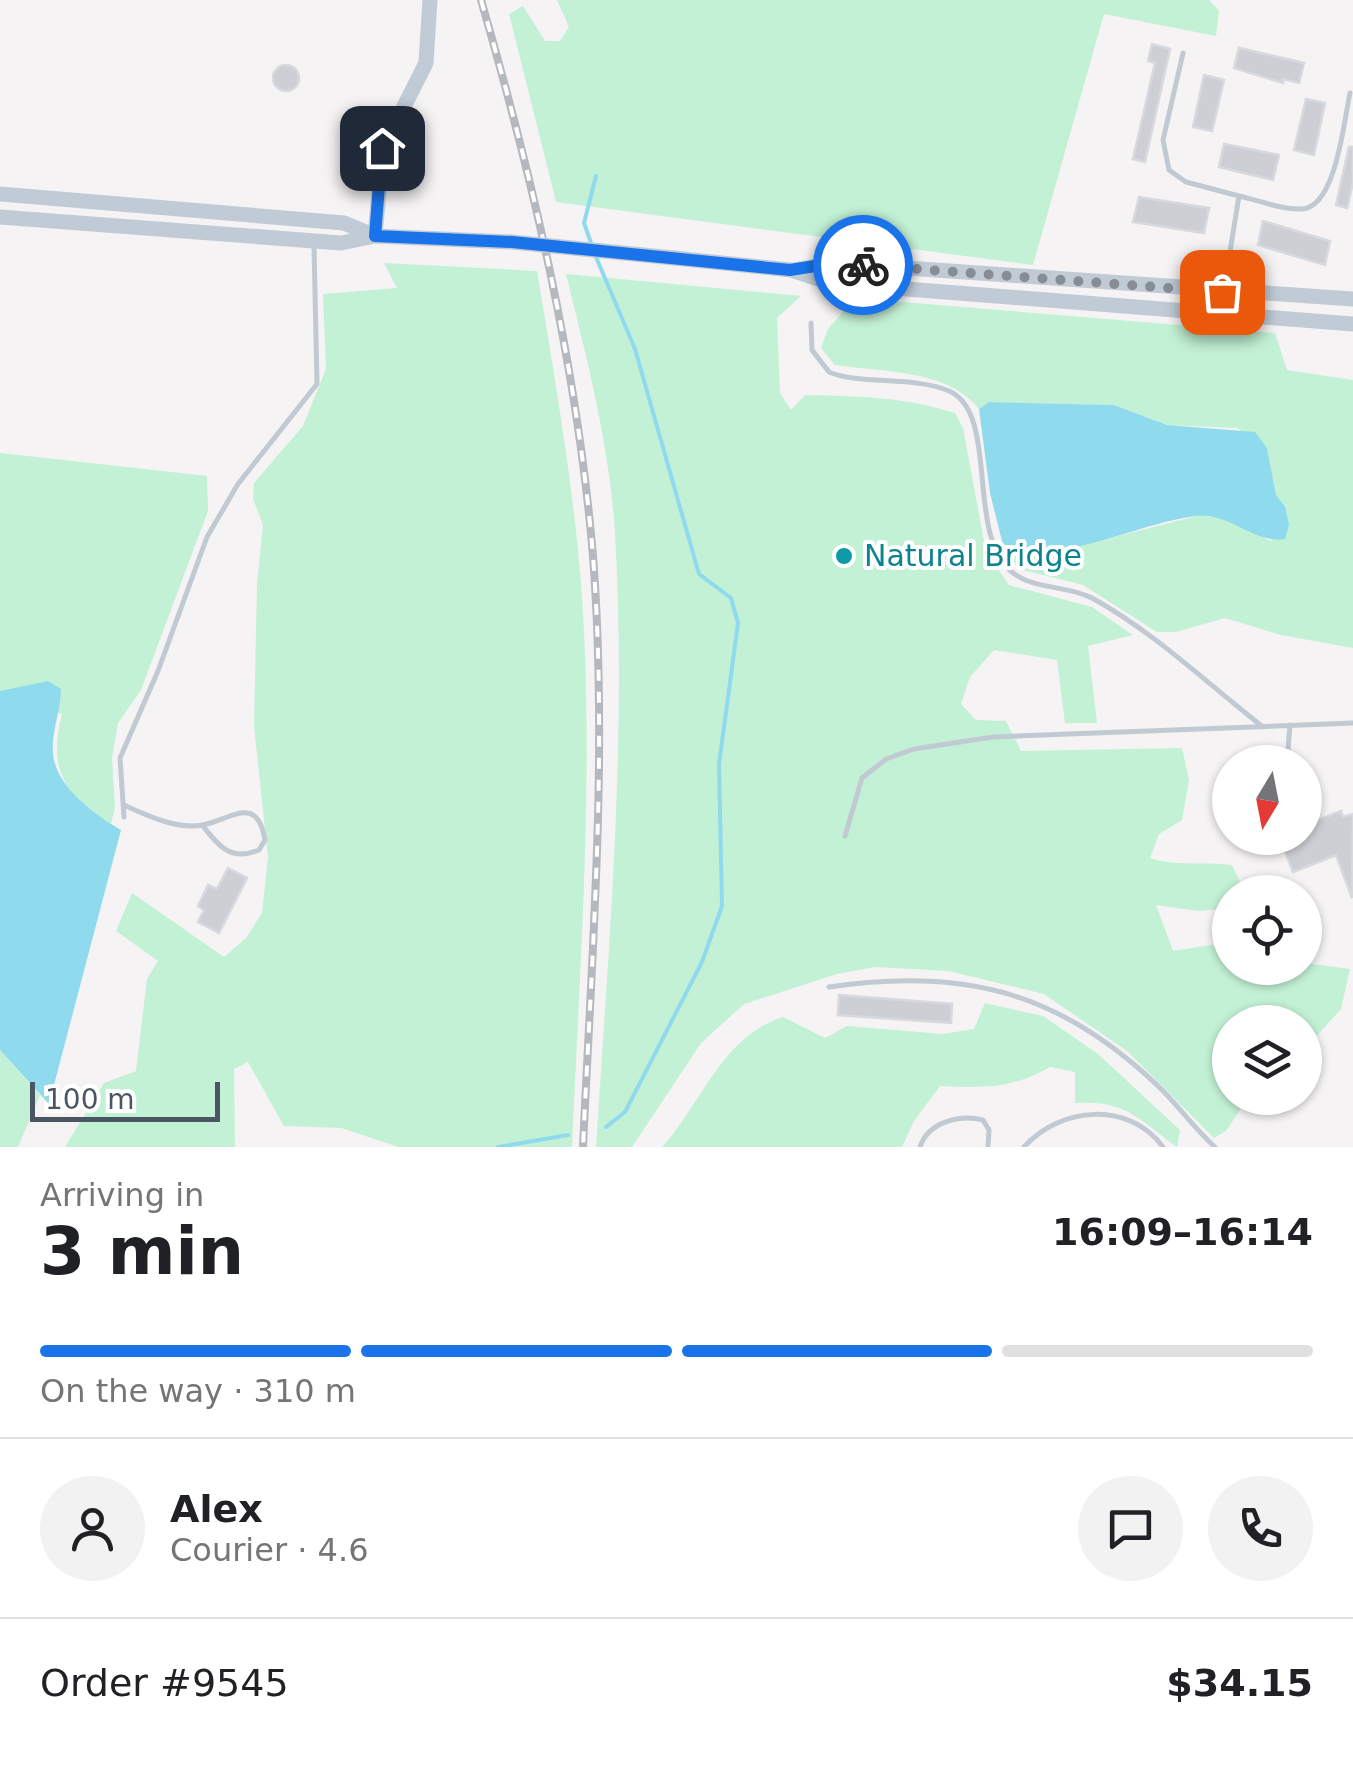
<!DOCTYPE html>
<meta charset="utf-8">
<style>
body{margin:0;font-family:"DejaVu Sans",sans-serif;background:#f2f2f2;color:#202124;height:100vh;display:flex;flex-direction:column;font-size:38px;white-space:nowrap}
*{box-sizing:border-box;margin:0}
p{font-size:32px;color:#757577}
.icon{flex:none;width:55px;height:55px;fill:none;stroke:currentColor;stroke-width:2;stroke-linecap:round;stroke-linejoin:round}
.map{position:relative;height:1147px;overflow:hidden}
.details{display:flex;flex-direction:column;background:#fff;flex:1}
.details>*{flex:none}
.needle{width:65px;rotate:190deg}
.buttons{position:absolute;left:1212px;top:745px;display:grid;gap:20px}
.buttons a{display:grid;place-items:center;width:110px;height:110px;border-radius:50%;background:#fff;box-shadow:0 2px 8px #0004;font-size:50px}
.scale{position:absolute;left:30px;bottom:25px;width:190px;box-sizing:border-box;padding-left:10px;border:5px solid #4a5661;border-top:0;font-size:28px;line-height:35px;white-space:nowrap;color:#4a5661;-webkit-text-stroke:8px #fff;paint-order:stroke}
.pin{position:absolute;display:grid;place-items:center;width:85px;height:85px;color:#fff;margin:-42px;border-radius:20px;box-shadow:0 5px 15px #0006}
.courier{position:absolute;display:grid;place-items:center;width:100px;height:100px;margin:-50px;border:8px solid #1a73e8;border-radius:50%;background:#fff;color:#222;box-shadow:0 2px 12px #0007}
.overview em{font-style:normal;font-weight:600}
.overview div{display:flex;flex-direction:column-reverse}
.overview{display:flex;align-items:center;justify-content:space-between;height:170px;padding:0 40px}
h1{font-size:65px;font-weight:600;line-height:75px}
.bar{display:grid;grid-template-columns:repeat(4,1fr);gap:15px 10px;align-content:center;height:120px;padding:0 40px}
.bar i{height:12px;border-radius:8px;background:#e0e0e0}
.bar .active{background:#1a73e8}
.bar p{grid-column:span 4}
.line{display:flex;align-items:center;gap:25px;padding:0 40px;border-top:2px solid #e0e0e0}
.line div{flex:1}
.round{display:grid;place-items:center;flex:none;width:105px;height:105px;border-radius:52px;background:#f2f2f2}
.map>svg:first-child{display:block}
</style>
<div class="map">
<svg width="1353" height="1147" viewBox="0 0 1353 1147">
<rect width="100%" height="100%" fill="#f5f3f3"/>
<path fill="#c3f1d5" d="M557,0H1209L1219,11L1216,36L1104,14L1033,265L556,202L509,14L523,6L545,41H560L569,27Z
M384,263L537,271C558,398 581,526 585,654C591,818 579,983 572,1147H398L341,1128L284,1126L248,1062L234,1069L235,1147H65L104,1083L136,1071L147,979L158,961L116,931L132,893L224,957L246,938L262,913L268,857L254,726L257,584L263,525L253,499L254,483L303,426L326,369L323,294L397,288Z
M566,274L801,296L777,318L780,393L791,410L805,395C857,396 905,397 955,413L963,428L986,552L1009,585L1092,607L1133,635L1088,646L1097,723H1065L1057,660L994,650L970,677L961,704L976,720L1006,721L1021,751L1182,748L1189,780L1182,820L1159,834L1150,858C1175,867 1204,861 1232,865L1241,884L1237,892H1230L1229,908L1199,911L1156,905L1173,951L1211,945L1230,950V968H1305V963L1350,969L1341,1009L1312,1041L1315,1078H1305V1022H1230V1098H1248L1226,1131L1214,1138L1127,1051L1044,994L949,971L875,967L837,974L744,1004L701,1043L632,1147H596C609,943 627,739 615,534C610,447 587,359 566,274Z
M855,298L1275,333L1287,370L1353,380V648L1281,635L1225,618L1176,632H1157L1083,585L1019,569L1004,549L1016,552L1090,543L1201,515L1227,520L1271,541L1286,506L1276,496L1267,448L1237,428L1167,425L1114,405L989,402L979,409C948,369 881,372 835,365L821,348L828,329Z
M0,453L207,476L208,511L141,690L118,723L112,758L115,807L111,824C63,794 48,769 62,714L0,691Z
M985,1003L1043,1016L1098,1054L1180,1130L1177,1147C1138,1119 1127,1100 1075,1103V1072L1050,1067C1012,1089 983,1088 940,1086L914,1121L902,1147H662C703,1102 721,1037 783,1017L825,1038L847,1026L943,1034L974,1029Z
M0,1050L40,1095L18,1147H0Z"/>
<path fill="#90daee" d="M989,402L1114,405L1167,425L1255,432L1267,448L1276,495L1285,506L1289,525L1285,539C1254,544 1230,512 1196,516C1134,524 1068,563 1004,549L990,493L979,409Z
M48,681L61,689C61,710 51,733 53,753C55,786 95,815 121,830L49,1104L0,1050V691Z"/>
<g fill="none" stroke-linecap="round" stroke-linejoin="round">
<path stroke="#90daee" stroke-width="4" d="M591,243L584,223L596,176
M596,257L635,349L699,574L731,598L738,623L719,764L722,906L702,962L625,1112L606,1127
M498,1147L568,1135"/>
</g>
<path fill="#cdcfd5" stroke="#d7d9de" stroke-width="2.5" d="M1152,44L1170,49L1145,162L1133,159L1155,63L1148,61Z
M1239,48L1304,63L1299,83L1283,79V83L1234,68Z
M273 78a13 13 0 1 1 26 0a13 13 0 1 1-26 0Z
M1204,75L1224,80L1212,131L1193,127Z
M1306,99L1325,103L1314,155L1294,150Z
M1224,144L1279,155L1273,180L1219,167Z
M1349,147H1353V183L1347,208L1336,205Z
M1139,197L1209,208L1204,233L1133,222Z
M1263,221L1330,241L1325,265L1258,245Z
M1341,811L1343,817L1353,814L1352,898L1336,855L1293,872L1280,838H1305V825Z
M228,868L247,878L219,933L198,922L204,910L198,906L208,885L217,889Z
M839,995L952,1004L951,1023L838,1015Z"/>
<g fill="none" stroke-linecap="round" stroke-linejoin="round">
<path stroke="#c1cad2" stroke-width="5" d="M1183,53L1163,140L1169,170L1186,182L1239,196
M1220,313L1239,196C1258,200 1282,210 1301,209C1336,209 1344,120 1350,93
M811,323L812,350L829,372C859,385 915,376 949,391C1000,413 965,535 1012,572C1034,590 1067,585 1092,598C1154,632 1208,684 1263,727
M1287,762L1290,725
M124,805C146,815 177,830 203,825C230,820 257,793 265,840L259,850C230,862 219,846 202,825
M124,817L120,758L158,671L207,537L238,484L317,384L314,245
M845,836L862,778L886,759L914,749L993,737L1353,723
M1265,843L1266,838
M829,987C962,967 1059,991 1158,1086C1178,1105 1194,1128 1215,1147
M920,1147C928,1122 960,1114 983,1120L989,1130L988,1147
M1024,1147C1061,1106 1129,1101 1163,1147"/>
<path stroke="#c1cbd6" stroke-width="15" d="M0,194L344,223L375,236
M0,217L341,243L375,236L512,242
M375,236L383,148L426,63L430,0
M674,258L791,270L830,283L1353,324
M795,270L835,263L1353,299"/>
<g stroke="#b5b8bd" stroke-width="8">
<path id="rail" d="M481,0C534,183 577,367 593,556C608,753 592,950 583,1147"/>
</g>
<use href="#rail" stroke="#fff" stroke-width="4" stroke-dasharray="11" stroke-linecap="butt"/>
<path stroke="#c1cbd6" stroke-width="15" d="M512,242L674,258"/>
</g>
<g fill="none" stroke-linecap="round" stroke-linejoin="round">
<path stroke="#868d94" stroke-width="10" stroke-dasharray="0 18" d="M863,265L1222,292"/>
<path stroke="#1a73e8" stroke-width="12" d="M382,148L375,236L512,242L790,270L834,263L863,265"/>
</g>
<circle fill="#0f9aa8" stroke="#fff" stroke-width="4" cx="844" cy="556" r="10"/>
<g text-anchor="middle" stroke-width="8" stroke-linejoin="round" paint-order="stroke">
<g font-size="30" fill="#0d838f" stroke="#fff" text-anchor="start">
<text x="864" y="566">Natural Bridge</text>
</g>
</g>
</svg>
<div class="buttons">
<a><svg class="needle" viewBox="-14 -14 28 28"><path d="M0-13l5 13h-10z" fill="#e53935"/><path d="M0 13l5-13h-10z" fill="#757577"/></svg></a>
<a><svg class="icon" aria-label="locate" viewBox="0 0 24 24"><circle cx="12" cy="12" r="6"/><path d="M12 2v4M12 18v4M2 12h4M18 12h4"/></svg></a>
<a><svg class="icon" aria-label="layers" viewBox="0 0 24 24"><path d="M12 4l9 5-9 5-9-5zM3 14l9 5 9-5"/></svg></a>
</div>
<div class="scale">100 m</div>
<div class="pin" style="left:1222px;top:292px;background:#ea580c"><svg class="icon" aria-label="bag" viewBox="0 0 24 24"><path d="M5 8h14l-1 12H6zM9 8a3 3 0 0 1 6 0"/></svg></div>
<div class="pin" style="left:382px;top:148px;background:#1f2937"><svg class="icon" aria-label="home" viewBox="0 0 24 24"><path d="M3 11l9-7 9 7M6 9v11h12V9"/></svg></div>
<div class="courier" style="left:863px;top:265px"><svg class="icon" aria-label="bike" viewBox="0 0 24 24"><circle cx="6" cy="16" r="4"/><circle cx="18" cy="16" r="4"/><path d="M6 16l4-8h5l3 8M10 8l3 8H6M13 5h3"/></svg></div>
</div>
<section class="details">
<div class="overview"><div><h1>3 min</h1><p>Arriving in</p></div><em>16:09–16:14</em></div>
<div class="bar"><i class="active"></i><i class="active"></i><i class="active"></i><i></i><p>On the way · 310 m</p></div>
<div class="line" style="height:180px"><a class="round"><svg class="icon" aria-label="person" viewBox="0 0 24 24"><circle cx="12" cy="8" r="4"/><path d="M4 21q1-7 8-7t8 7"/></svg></a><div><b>Alex</b><p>Courier · 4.6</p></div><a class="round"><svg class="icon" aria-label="chat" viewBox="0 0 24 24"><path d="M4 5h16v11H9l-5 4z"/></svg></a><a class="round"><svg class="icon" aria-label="phone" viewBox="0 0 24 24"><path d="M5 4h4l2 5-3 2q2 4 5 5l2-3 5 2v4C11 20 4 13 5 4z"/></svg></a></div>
<div class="line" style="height:130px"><div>Order #9545</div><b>$34.15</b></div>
</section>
